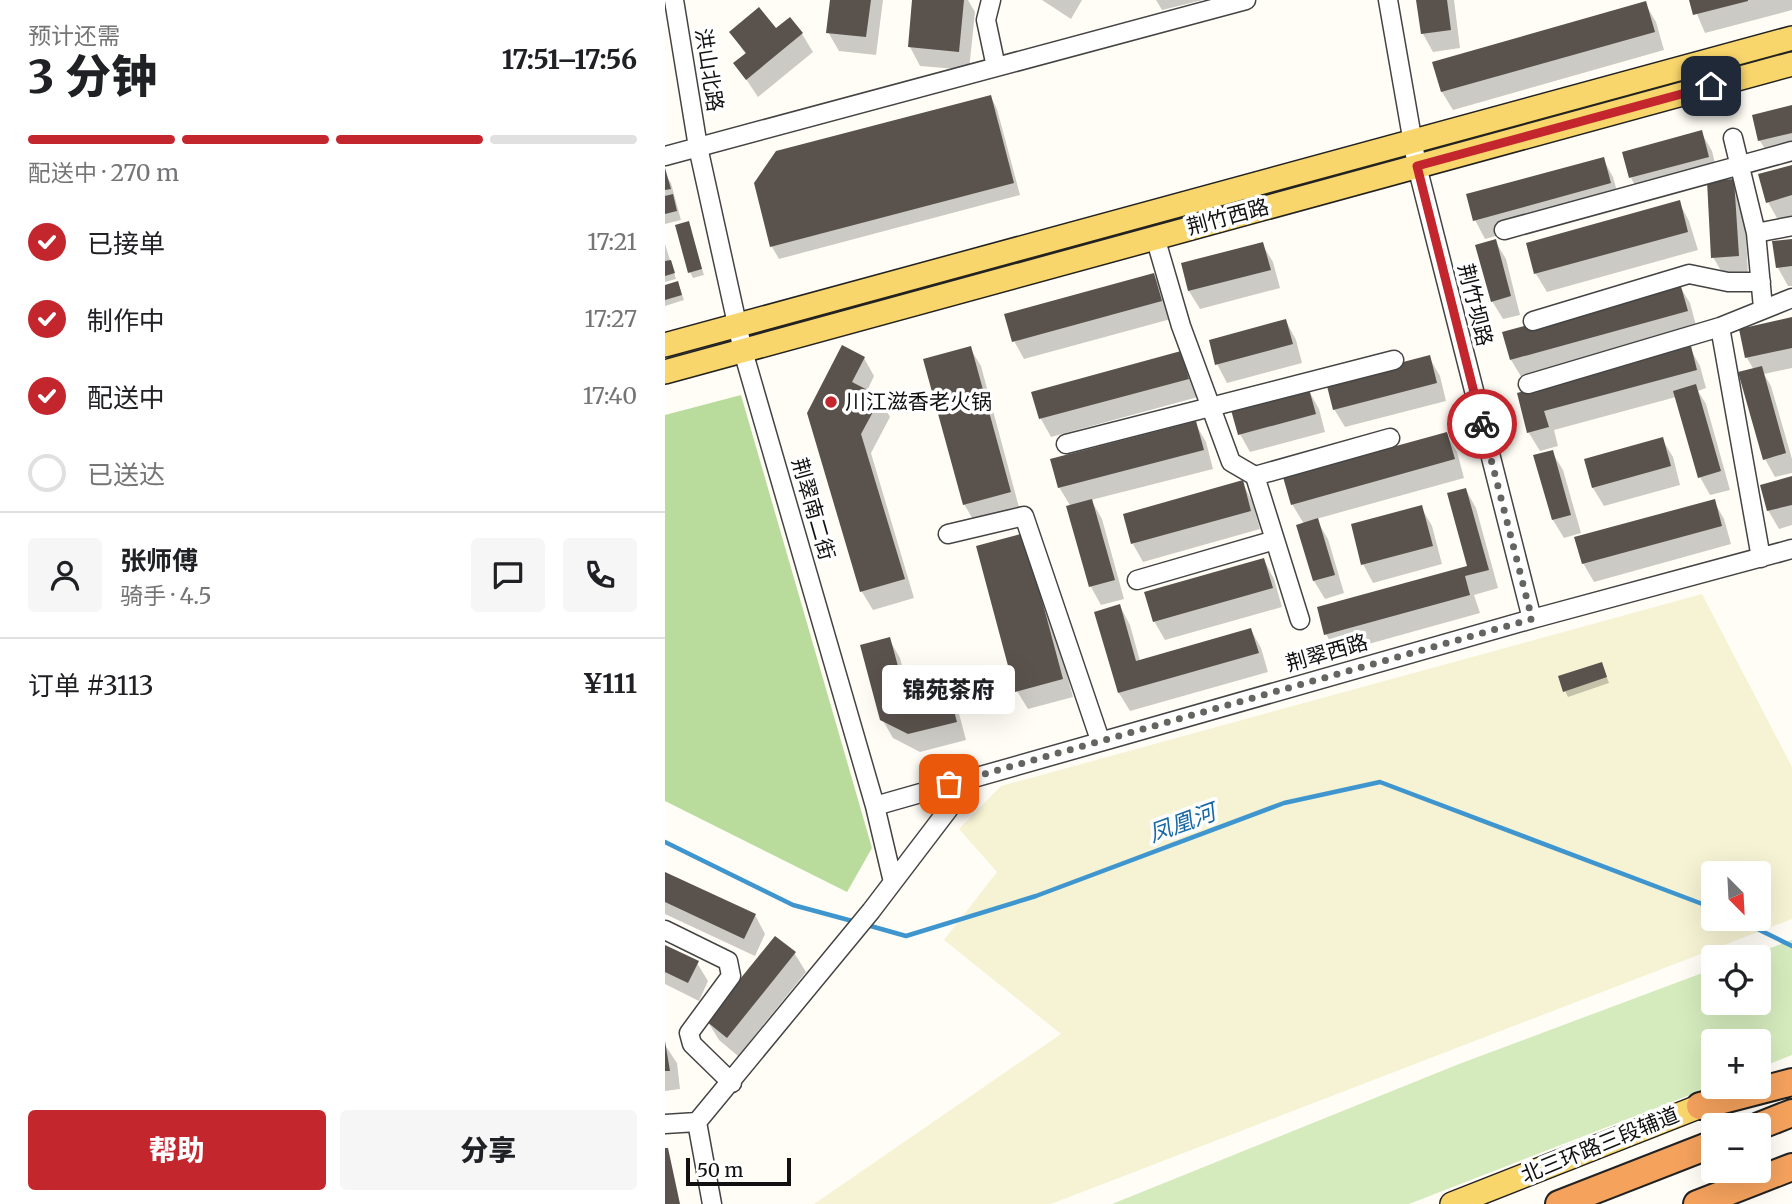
<!DOCTYPE html>
<html lang="zh">
<meta charset="utf-8">
<style>
body{margin:0;font-family:Merriweather,"Noto Sans SC",serif;background:#f6f6f6;color:#202124;height:100vh;display:flex;flex-direction:column;font-size:26px;white-space:nowrap}
*{box-sizing:border-box;margin:0}
p{font-size:23px;color:#757577}
.icon{flex:none;width:38px;height:38px;fill:none;stroke:currentColor;stroke-width:2;stroke-linecap:round;stroke-linejoin:round}
.map{position:relative;flex:1;overflow:hidden}
.sheet{display:flex;flex-direction:column;background:#fff;width:665px}
.sheet>*{flex:none}
.needle{width:46px;rotate:156deg}
.controls{position:absolute;left:1036px;top:861px;display:grid;gap:14px}
.controls a{display:grid;place-items:center;width:70px;height:70px;border-radius:7px;background:#fff;box-shadow:0 7px 28px #0002;font-size:35px}
.scale{position:absolute;left:21px;bottom:18px;width:105px;box-sizing:border-box;padding-left:7px;border:4px solid #111;border-top:0;font-size:19px;line-height:24px;white-space:nowrap;color:#111;-webkit-text-stroke:5px #fff;paint-order:stroke}
.pin{position:absolute;display:grid;place-items:center;width:60px;height:60px;color:#fff;margin:-30px;border-radius:14px;box-shadow:0 4px 10px #0006}
.courier{position:absolute;display:grid;place-items:center;width:70px;height:70px;margin:-35px;border:5px solid #c4262e;border-radius:50%;background:#fff;color:#222;box-shadow:0 2px 9px #0007}
.bubble{position:absolute;height:49px;border-radius:7px;background:#fff;box-shadow:0 7px 28px #0002;font-size:23px;font-weight:800;line-height:49px;text-align:center}
.overview em{font-style:normal;font-weight:800}
.overview div{display:flex;flex-direction:column-reverse}
.overview{display:flex;align-items:center;justify-content:space-between;height:119px;padding:0 28px}
h1{font-size:46px;font-weight:800;line-height:52px}
.bar{display:grid;grid-template-columns:repeat(4,1fr);gap:10px 7px;align-content:center;height:84px;padding:0 28px}
.bar i{height:9px;border-radius:5px;background:#e0e0e0}
.bar .on{background:#c4262e}
.bar p{grid-column:span 4}
.line{display:flex;align-items:center;gap:18px;padding:0 28px;border-top:2px solid #e0e0e0}
.line div{flex:1}
.round{display:grid;place-items:center;flex:none;width:74px;height:74px;border-radius:7px;background:#f6f6f6}
ol{padding:0 28px;list-style:none}
li{display:flex;align-items:center;gap:21px;height:77px}
li p{margin-inline-start:auto}
li .icon{padding:7px;border-radius:50%;background:#c4262e;color:#fff;stroke-width:4}
li:last-child{color:#757577}
li i{width:38px;height:38px;border:4px solid #e0e0e0;border-radius:50%}
.button{display:flex;gap:14px;margin-top:auto;padding:14px 28px}
.button a{flex:1;height:80px;border-radius:7px;background:#c4262e;color:#fff;font-size:28px;font-weight:800;line-height:80px;text-align:center}
.button a+a{background:#f6f6f6;color:#202124}
main{display:flex;flex:1;min-height:0}
.map>svg:first-child{display:block}
</style>
<main>
<section class="sheet">
<div class="overview"><div><h1>3 分钟</h1><p>预计还需</p></div><em>17:51–17:56</em></div>
<div class="bar"><i class="on"></i><i class="on"></i><i class="on"></i><i></i><p>配送中 · 270 m</p></div>
<ol>
<li><svg class="icon" aria-label="check" viewBox="0 0 24 24"><path d="M5 12l5 5 9-10"/></svg>已接单<p>17:21</p></li>
<li><svg class="icon" aria-label="check" viewBox="0 0 24 24"><path d="M5 12l5 5 9-10"/></svg>制作中<p>17:27</p></li>
<li><svg class="icon" aria-label="check" viewBox="0 0 24 24"><path d="M5 12l5 5 9-10"/></svg>配送中<p>17:40</p></li>
<li><i></i>已送达</li>
</ol>
<div class="line" style="height:126px"><a class="round"><svg class="icon" aria-label="person" viewBox="0 0 24 24"><circle cx="12" cy="8" r="4"/><path d="M4 21q1-7 8-7t8 7"/></svg></a><div><b>张师傅</b><p>骑手 · 4.5</p></div><a class="round"><svg class="icon" aria-label="chat" viewBox="0 0 24 24"><path d="M4 5h16v11H9l-5 4z"/></svg></a><a class="round"><svg class="icon" aria-label="phone" viewBox="0 0 24 24"><path d="M5 4h4l2 5-3 2q2 4 5 5l2-3 5 2v4C11 20 4 13 5 4z"/></svg></a></div>
<div class="line" style="height:91px"><div>订单 #3113</div><b>¥111</b></div>
<div class="button"><a>帮助</a><a>分享</a></div>
</section>
<div class="map">
<svg width="1127" height="1204" viewBox="0 0 1127 1204">
<rect width="100%" height="100%" fill="#fffdf5"/>
<path fill="#f6f3d4" fill-rule="evenodd" d="M1037,594L1127,767V919L386,1204H149L396,1034L279,940L332,872L294,829L336,786ZM1048,873H1094V919H1048Z"/>
<path fill="#d5ebbd" d="M1127,940V1055L1094,1068V1041H1048V1086L744,1204H447L794,1064L1048,969V1003H1094V957H1081Z"/>
<path fill="#b9dc9c" d="M76,395L207,848L182,892L0,801V415Z"/>
<path fill="#0003" d="M167,0H218L211,55L174,51L163,32Z
M249,0H303L310,12L304,70L255,66L245,47Z
M377,0H417L406,19Z
M491,0H538L497,10Z
M753,0H789L795,48L768,52L758,34Z
M1026,0H1127V10L1040,33Z
M980,3L991,22L999,50L788,110L777,92L769,63Z
M111,30L137,34L148,52L93,97L71,64L81,55L66,32Z
M326,97L332,109L355,195L114,259L107,247L91,183Z
M1127,107V154L1106,159L1095,141L1089,117Z
M1036,132L1047,151L1053,175L976,196L966,178Z
M938,159L948,177L955,202L820,239L810,220Z
M1127,167V216L1113,220L1103,202Z
M0,174L6,183L16,220L0,224Z
M1068,181L1079,199L1083,274L1059,276L1048,257Z
M1014,202L1024,221L1033,250L882,292L871,274L863,244Z
M23,223L39,275L28,278L25,272Z
M1127,240V286H1123L1113,268Z
M830,241L841,259L855,315L838,319L827,301Z
M0,244L11,279L0,282Z
M597,244L608,262L615,288L535,309L524,291L518,264Z
M489,275L499,293L506,319L359,359L349,341Z
M13,283L19,300L0,306V287Z
M1014,285L1025,303L1032,329L857,378L846,360Z
M1127,319V368L1099,374L1106,386L1127,459V473L1110,477L1100,459L1089,370L1082,358Z
M621,321L631,340L637,363L562,383L552,364Z
M305,348L316,366L355,511L310,523L299,504Z
M1025,348L1035,366L1041,388L1033,391L1041,404L1065,490L1045,495L1035,477L1011,397L889,430L893,446L875,451L864,433L854,394Z
M515,353L526,371L533,397L386,437L376,419L369,393Z
M764,357L775,376L781,401L680,427L669,409Z
M199,358L209,376L202,391L215,398L225,417L206,453L249,598L208,610L197,592L144,413Z
M644,391L654,409L660,432L585,452L575,434Z
M530,423L541,442L548,469L426,500L437,519L459,599L436,605L426,587L406,507L394,487Z
M781,434L792,452L799,478L651,519L663,539L679,593L660,599L649,581L639,524L627,504Z
M997,439L1008,457L1015,485L939,506L928,488L921,460Z
M887,452L898,470L916,533L899,538L888,520Z
M1127,478V525L1114,529L1103,510Z
M577,482L587,501L595,529L478,562L468,544Z
M801,490L811,508L833,588L809,595L815,613L671,653L661,634L804,567Z
M1049,501L1059,519L1066,544L929,582L918,563Z
M756,507L767,526L777,564L708,583L698,564Z
M369,553L408,697L363,709L352,691Z
M599,560L609,579L617,607L500,640L489,621Z
M455,606L465,625L475,661L586,630L596,648L603,672L465,711L454,693L431,613Z
M224,639L235,658L239,673L281,687L292,706L301,740L255,752L228,738L217,719Z
M937,664L944,683L903,697L900,691Z
M0,874L90,915L100,934L90,956L0,914Z
M111,938L130,954L141,972L73,1056L54,1040L43,1022Z
M0,947L32,963L43,981L34,1001L0,984Z
M0,1045L12,1063L15,1089L0,1091Z"/>
<g fill="none" stroke-linecap="round" stroke-linejoin="round">
<path stroke="#3f96cf" stroke-width="4.5" d="M0,842L128,905L191,922
M1072,919L1127,946
M202,925L241,936L371,896L619,803L715,782L1048,908"/>
</g>
<path fill="#5a524d" d="M165,0H206L201,37L161,33Z
M247,0H299L294,52L243,47Z
M751,0H782L786,30L756,34Z
M1024,0H1083V1L1028,15Z
M981,1L990,32L776,92L767,62Z
M94,7L111,28L125,17L138,33L81,80L68,63L81,53L64,32Z
M326,95L349,183L105,247L89,183L111,151Z
M1127,105V133L1093,141L1087,115Z
M1037,130L1044,157L964,178L957,152Z
M939,157L946,183L808,221L801,194Z
M1127,165V195L1101,203L1093,174Z
M0,168L6,189L0,190Z
M1069,179L1074,256L1046,258L1042,181Z
M8,194L12,211L0,214V196Z
M1015,200L1023,232L869,274L861,243Z
M24,221L37,269L23,273L10,225Z
M831,239L846,296L826,302L810,245Z
M1127,239V266L1111,268L1107,241Z
M598,242L606,270L523,291L516,263Z
M6,260L10,273L0,276V261Z
M489,273L497,301L347,342L339,314Z
M13,281L17,295L0,300V285Z
M1015,283L1023,311L845,360L837,332Z
M1127,317V348L1080,358L1074,329Z
M621,319L628,344L550,365L544,340Z
M177,345L200,357L187,382L216,397L196,434L240,579L195,592L142,413Z
M306,346L346,492L298,505L258,359Z
M1026,346L1032,370L879,411L884,427L862,433L852,393Z
M516,351L524,379L374,419L366,392Z
M765,355L772,383L668,410L661,382Z
M1097,366L1121,453L1098,460L1073,372Z
M1031,384L1056,471L1033,478L1008,391Z
M644,389L651,414L573,435L566,410Z
M531,421L539,450L393,488L385,459Z
M782,432L790,459L626,505L618,477Z
M998,437L1006,466L927,488L919,459Z
M888,450L906,515L887,520L868,455Z
M1127,476V505L1102,511L1095,485Z
M578,480L586,511L466,544L458,514Z
M801,488L824,570L800,576L805,595L659,635L652,607L802,566L782,493Z
M427,499L450,580L424,587L401,506Z
M1050,499L1057,526L917,564L909,537Z
M757,505L768,546L696,565L686,524Z
M653,518L670,575L648,581L631,525Z
M359,533L398,679L350,692L311,546Z
M599,558L608,588L488,622L479,592Z
M455,604L471,661L586,628L594,653L453,693L429,612Z
M225,637L234,670L282,685L292,722L243,734L215,720L195,645Z
M937,662L942,677L898,692L893,676Z
M0,872L91,914L79,939L0,902Z
M110,936L131,952L62,1038L41,1021Z
M0,945L34,961L23,983L0,972Z
M0,1041L5,1071H0Z
M0,1148H3L15,1204H0Z"/>
<g fill="none" stroke-linecap="round" stroke-linejoin="round">
<g stroke="#444" stroke-width="21">
<path id="minor" d="M9,0L33,147L78,351L210,806L228,882
M326,0L321,20L331,67
M723,0L752,166L867,619
M1068,138L1091,233
M0,156L581,0
M839,230L1127,151
M490,237L516,326L566,462L590,476L635,620
M1098,308L1091,233L1127,226
M868,321L1024,274L1063,282H1096
M1055,327L1127,298
M863,384L1055,327L1096,558
M401,444L729,360
M590,476L725,438
M283,534L359,516L435,740
M472,580L610,540
M210,806L867,619L1127,549
M0,930L63,961L66,976L24,1033L27,1044L67,1083
M32,1122L47,1204
M0,1124L32,1122L206,911L308,777"/>
</g>
<g stroke="#222" stroke-width="26">
<path id="major" d="M0,345L1127,38
M0,372L1127,64
M787,1204L1051,1100"/>
</g>
<g stroke="#222" stroke-width="30">
<path id="highway" d="M1035,1106L1127,1082
M1094,1126L1127,1113
M894,1204L1048,1144
M1032,1204L1127,1167"/>
</g>
<use href="#minor" stroke="#fff" stroke-width="18"/>
<use href="#major" stroke="#f9d66b" stroke-width="23"/>
<use href="#highway" stroke="#f5a25d" stroke-width="26"/>
</g>
<g fill="none" stroke-linecap="round" stroke-linejoin="round">
<path stroke="#646461" stroke-width="7" stroke-dasharray="0 12.6" d="M284,784L867,619L817,424"/>
<path stroke="#c4262e" stroke-width="9" d="M817,424L752,166L1046,86"/>
</g>
<circle fill="#c4262e" stroke="#fff" stroke-width="2.5" cx="166" cy="402" r="7"/>
<g text-anchor="middle" stroke-width="7" stroke-linejoin="round" paint-order="stroke">
<g font-size="21" fill="#111" stroke="#fff">
<text transform="translate(44 70) rotate(81)" y="7">洪山北路</text>
<text transform="translate(563 217) rotate(-15)" y="7">荆竹西路</text>
<text transform="translate(810 305) rotate(76)" y="7">荆竹坝路</text>
<text transform="translate(148 509) rotate(74)" y="7">荆翠南二街</text>
<text transform="translate(662 653) rotate(-16)" y="7">荆翠西路</text>
<text transform="translate(935 1145) rotate(-22)" y="7">北三环路三段辅道</text>
</g>
<g font-size="21" fill="#111" stroke="#fff" text-anchor="start">
<text x="180" y="409">川江滋香老火锅</text>
</g>
<g font-size="23" font-style="italic" fill="#1768a6" stroke="#fff">
<text transform="translate(517 823) rotate(-20)" y="8">凤凰河</text>
</g>
</g>
</svg>
<div class="controls">
<a><svg class="needle" viewBox="-14 -14 28 28"><path d="M0-13l5 13h-10z" fill="#e53935"/><path d="M0 13l5-13h-10z" fill="#757577"/></svg></a>
<a><svg class="icon" aria-label="locate" viewBox="0 0 24 24"><circle cx="12" cy="12" r="6"/><path d="M12 2v4M12 18v4M2 12h4M18 12h4"/></svg></a>
<a>+</a>
<a>−</a>
</div>
<div class="scale">50 m</div>
<div class="pin" style="left:284px;top:784px;background:#ea580c"><svg class="icon" aria-label="bag" viewBox="0 0 24 24"><path d="M5 8h14l-1 12H6zM9 8a3 3 0 0 1 6 0"/></svg></div>
<div class="pin" style="left:1046px;top:86px;background:#1f2937"><svg class="icon" aria-label="home" viewBox="0 0 24 24"><path d="M3 11l9-7 9 7M6 9v11h12V9"/></svg></div>
<div class="courier" style="left:817px;top:424px"><svg class="icon" aria-label="bike" viewBox="0 0 24 24"><circle cx="6" cy="16" r="4"/><circle cx="18" cy="16" r="4"/><path d="M6 16l4-8h5l3 8M10 8l3 8H6M13 5h3"/></svg></div>
<div class="bubble" style="left:217px;top:665px;width:133px">锦苑茶府</div>
</div>
</main>
